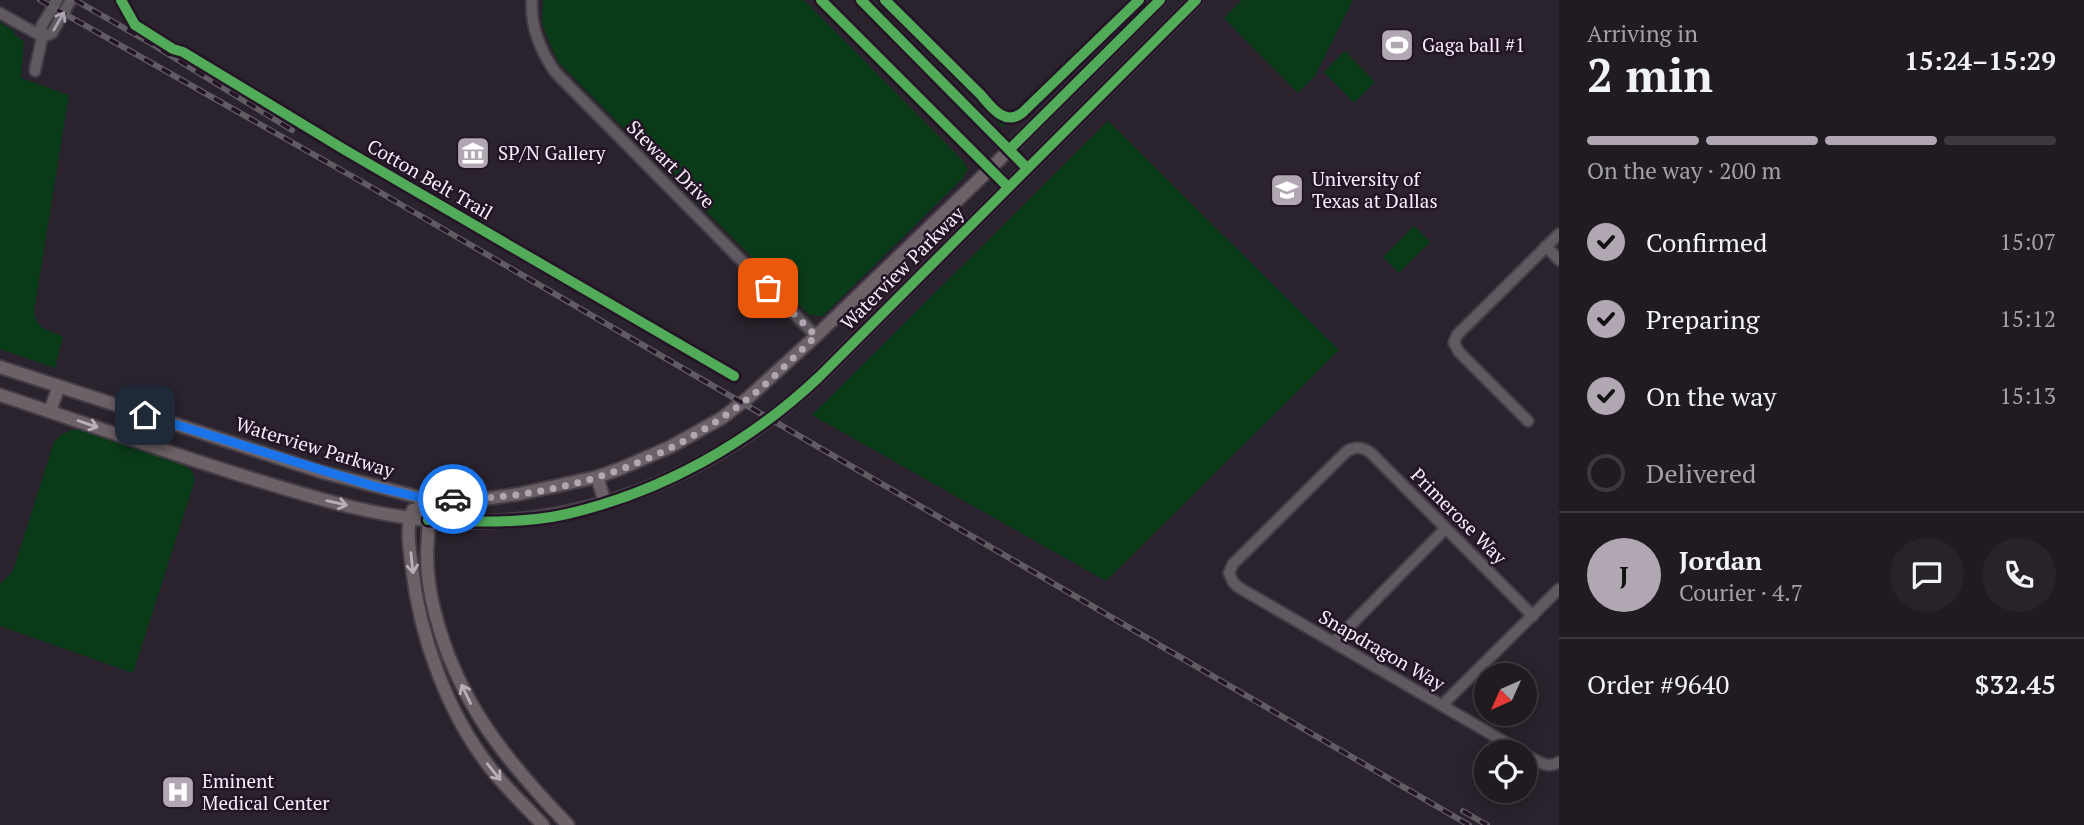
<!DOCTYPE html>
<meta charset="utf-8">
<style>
body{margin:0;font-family:"PT Serif",serif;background:#28232a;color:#f1f3f6;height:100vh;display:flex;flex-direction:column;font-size:26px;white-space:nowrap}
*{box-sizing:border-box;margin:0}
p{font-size:23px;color:#a2a1a5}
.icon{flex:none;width:38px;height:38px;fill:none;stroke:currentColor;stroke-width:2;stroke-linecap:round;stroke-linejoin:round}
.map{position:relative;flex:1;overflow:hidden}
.sheet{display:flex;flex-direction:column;background:#201a21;width:525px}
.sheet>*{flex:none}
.needle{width:46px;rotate:225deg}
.tools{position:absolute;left:1474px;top:663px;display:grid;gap:14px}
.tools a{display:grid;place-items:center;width:63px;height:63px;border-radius:50%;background:#201a21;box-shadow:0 4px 18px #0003,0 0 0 2px #3d383f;font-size:35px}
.pin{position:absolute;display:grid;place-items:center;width:60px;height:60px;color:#fff;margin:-30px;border-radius:14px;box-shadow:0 4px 10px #0006}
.courier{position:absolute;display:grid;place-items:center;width:70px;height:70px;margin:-35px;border:5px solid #1a73e8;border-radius:50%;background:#fff;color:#222;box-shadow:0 2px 9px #0007}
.headline em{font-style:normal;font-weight:700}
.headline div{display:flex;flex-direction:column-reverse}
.headline{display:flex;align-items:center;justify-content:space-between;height:119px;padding:0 28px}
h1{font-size:46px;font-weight:700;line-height:52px}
.bar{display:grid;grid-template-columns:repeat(4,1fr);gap:10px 7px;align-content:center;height:84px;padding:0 28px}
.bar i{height:9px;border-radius:5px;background:#3d383f}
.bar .current{background:#b1a7b3}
.bar p{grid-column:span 4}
.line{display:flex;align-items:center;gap:18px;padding:0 28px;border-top:2px solid #3d383f}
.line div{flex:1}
.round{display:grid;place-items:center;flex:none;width:74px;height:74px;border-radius:37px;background:#28232a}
ol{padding:0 28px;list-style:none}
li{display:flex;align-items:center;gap:21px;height:77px}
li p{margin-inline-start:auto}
li .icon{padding:7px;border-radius:50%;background:#b1a7b3;color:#111;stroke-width:4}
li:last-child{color:#a2a1a5}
li i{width:38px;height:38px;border:4px solid #3d383f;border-radius:50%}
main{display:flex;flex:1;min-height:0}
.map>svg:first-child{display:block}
</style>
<main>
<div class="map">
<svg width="1559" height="825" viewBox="0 0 1559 825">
<rect width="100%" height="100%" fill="#2a222c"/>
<path fill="#093b19" d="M543,0H804L963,161L968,169L963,178L823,316L809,315L558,62L542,24Z
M876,0H882L964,84L979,96L991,112L1007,120V123L1003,127L1000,125Z
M1142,0H1145L1037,107L1033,108L1130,10Z
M1242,0H1353L1315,76L1298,93L1224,18Z
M0,22L14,31V34L24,42L21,78L69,95L34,311C37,333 49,328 63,337L55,368L0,349Z
M1345,51L1375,82L1354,103L1324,72Z
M1108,121L1339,350L1106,581L812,415Z
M1414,226L1430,242L1399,273L1383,257Z
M71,430H79L186,466C193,471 195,475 194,483L133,673L0,626V584L13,571L54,442L61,435Z"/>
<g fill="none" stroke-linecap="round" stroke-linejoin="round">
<g stroke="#443d46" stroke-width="14">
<path id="minor" d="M532,0C530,27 540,50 555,72L816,336
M821,0L1008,187
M861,0L1027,168
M0,13L43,37
M43,37L52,33L71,0
M35,71C37,56 44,41 41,27L57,0
M1546,246L1559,260
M1528,421L1459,352L1454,343L1457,335L1559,234
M1334,642L1446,528
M1442,705L1559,589
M1522,752L1238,587L1233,582L1229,573L1233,564L1347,451C1356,446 1363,447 1371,453L1533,616
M1524,754C1536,760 1547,770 1559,762"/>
</g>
<g stroke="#443d46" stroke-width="16">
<path id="major" d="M0,367L322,472L418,497L483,499L519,494L597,477L622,468L670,447L722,418L749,397L816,336L990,169L1160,0
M0,395C79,421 157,449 237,474C299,493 362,514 428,520C575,533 713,478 819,377L1196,0
M50,411L59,386
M597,477L605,502
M418,497C422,505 427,514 428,522C429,533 427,544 427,555C427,574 430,594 435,613C457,701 507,762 568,825
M413,510C405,527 410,550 412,568C420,638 448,715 492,770C508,790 526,807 543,825"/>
</g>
<use href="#minor" stroke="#605962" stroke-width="10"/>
<use href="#major" stroke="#6b6166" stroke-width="12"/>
<g stroke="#615b63" stroke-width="6">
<path id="rail" d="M40,0L357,179L1469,825
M75,0L152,44L292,130
M1463,811L1487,825"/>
</g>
<use href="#rail" stroke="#231426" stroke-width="3.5" stroke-dasharray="10" stroke-linecap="butt"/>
<g stroke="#231426" stroke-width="15">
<path id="cycleway" d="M121,0L135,25L173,49L183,52L345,150L734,376
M821,0L1008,187
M861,0L1027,168
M885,0L981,95C992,108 1005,126 1022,113L1139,0
M1009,150L1160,0
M428,520C473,522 522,524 567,514C662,492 749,443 819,377L1196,0"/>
</g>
<use href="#cycleway" stroke="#51ab58" stroke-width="10"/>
</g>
<defs><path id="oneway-shaft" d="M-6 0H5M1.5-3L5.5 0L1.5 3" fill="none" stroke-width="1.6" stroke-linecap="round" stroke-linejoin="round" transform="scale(1.75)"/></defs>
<use stroke="#aca4ae" href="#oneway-shaft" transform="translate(59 21) rotate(-60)"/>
<g stroke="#b9afb8">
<use href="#oneway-shaft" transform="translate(88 424) rotate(19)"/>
<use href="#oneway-shaft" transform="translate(337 503) rotate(13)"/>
<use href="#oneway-shaft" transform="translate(412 563) rotate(84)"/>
<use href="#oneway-shaft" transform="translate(466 694) rotate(-116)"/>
<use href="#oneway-shaft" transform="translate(494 772) rotate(51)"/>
</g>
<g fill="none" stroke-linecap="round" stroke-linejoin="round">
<path stroke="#b1a7b3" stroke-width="7" stroke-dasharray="0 12.6" d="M453,499C555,499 660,466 741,404C768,384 792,359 816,336L768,288"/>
<path stroke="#1a73e8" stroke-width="9" d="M145,415L373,486L418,497L453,499"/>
</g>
<defs>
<g id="stadium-square" transform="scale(1.75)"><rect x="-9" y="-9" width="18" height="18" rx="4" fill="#b1a7b3" stroke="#231426"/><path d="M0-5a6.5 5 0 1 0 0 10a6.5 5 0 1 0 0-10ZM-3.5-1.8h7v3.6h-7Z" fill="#fff"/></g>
<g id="museum-square" transform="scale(1.75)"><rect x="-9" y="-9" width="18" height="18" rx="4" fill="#b1a7b3" stroke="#231426"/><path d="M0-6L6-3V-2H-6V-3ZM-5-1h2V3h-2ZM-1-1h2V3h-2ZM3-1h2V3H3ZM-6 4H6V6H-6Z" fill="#fff"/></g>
<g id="university-square" transform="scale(1.75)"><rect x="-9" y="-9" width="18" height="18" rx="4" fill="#b1a7b3" stroke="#231426"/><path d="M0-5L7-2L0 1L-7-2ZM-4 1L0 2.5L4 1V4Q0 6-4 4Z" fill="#fff"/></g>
<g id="hospital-square" transform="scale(1.75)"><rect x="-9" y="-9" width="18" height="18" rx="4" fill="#b1a7b3" stroke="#231426"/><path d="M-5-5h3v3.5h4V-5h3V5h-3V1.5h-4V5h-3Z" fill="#fff"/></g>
</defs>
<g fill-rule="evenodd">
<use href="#stadium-square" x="1397" y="45"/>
<use href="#museum-square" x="473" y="153"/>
<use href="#university-square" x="1287" y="190"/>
<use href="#hospital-square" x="178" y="792"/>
</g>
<g text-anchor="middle" stroke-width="5" stroke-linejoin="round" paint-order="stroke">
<g font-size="19" fill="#f9eefb" stroke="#231426" text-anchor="start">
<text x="1422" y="52">Gaga ball #1</text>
<text x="498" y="160">SP/N Gallery</text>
<text x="1312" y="186">University of<tspan x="1312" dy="22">Texas at Dallas</tspan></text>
<text x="202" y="788">Eminent<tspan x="202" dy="22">Medical Center</tspan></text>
</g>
<g font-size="19" fill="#f9eefb" stroke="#231426">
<text transform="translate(671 164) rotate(45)" y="7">Stewart Drive</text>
<text transform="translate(430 179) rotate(30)" y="7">Cotton Belt Trail</text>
<text transform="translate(902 268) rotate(-45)" y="7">Waterview Parkway</text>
<text transform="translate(315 447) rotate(17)" y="7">Waterview Parkway</text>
<text transform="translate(1459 516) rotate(45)" y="7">Primerose Way</text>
<text transform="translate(1382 650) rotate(30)" y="7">Snapdragon Way</text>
</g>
</g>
</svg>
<div class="tools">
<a><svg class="needle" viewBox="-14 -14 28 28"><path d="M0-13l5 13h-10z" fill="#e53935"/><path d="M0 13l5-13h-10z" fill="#a2a1a5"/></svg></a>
<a><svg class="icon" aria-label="locate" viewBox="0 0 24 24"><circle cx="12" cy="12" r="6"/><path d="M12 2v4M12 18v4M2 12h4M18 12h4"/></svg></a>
</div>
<div class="pin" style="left:768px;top:288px;background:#ea580c"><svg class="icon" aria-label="bag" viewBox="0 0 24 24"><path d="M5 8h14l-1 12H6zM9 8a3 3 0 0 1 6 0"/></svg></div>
<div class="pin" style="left:145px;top:415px;background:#1f2937"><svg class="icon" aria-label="home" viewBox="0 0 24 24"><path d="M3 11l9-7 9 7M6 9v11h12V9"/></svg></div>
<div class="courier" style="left:453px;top:499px"><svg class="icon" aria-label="car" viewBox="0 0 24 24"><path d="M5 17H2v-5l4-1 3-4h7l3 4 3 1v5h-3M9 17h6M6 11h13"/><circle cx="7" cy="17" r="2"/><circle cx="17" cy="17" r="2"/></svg></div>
</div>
<section class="sheet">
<div class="headline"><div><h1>2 min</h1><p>Arriving in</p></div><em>15:24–15:29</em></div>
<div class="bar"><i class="current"></i><i class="current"></i><i class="current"></i><i></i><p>On the way · 200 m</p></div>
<ol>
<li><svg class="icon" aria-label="check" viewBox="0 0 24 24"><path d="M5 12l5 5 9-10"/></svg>Confirmed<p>15:07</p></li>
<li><svg class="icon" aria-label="check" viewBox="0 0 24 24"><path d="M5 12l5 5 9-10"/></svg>Preparing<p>15:12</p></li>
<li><svg class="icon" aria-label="check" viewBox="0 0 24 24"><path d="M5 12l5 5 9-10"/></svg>On the way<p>15:13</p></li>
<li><i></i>Delivered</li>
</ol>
<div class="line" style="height:126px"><b class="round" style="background:#b1a7b3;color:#111">J</b><div><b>Jordan</b><p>Courier · 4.7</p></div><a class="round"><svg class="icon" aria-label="chat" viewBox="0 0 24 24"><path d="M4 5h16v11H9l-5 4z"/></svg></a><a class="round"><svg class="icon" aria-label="phone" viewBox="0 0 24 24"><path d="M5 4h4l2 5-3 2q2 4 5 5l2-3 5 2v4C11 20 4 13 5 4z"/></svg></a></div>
<div class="line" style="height:91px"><div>Order #9640</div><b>$32.45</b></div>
</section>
</main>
